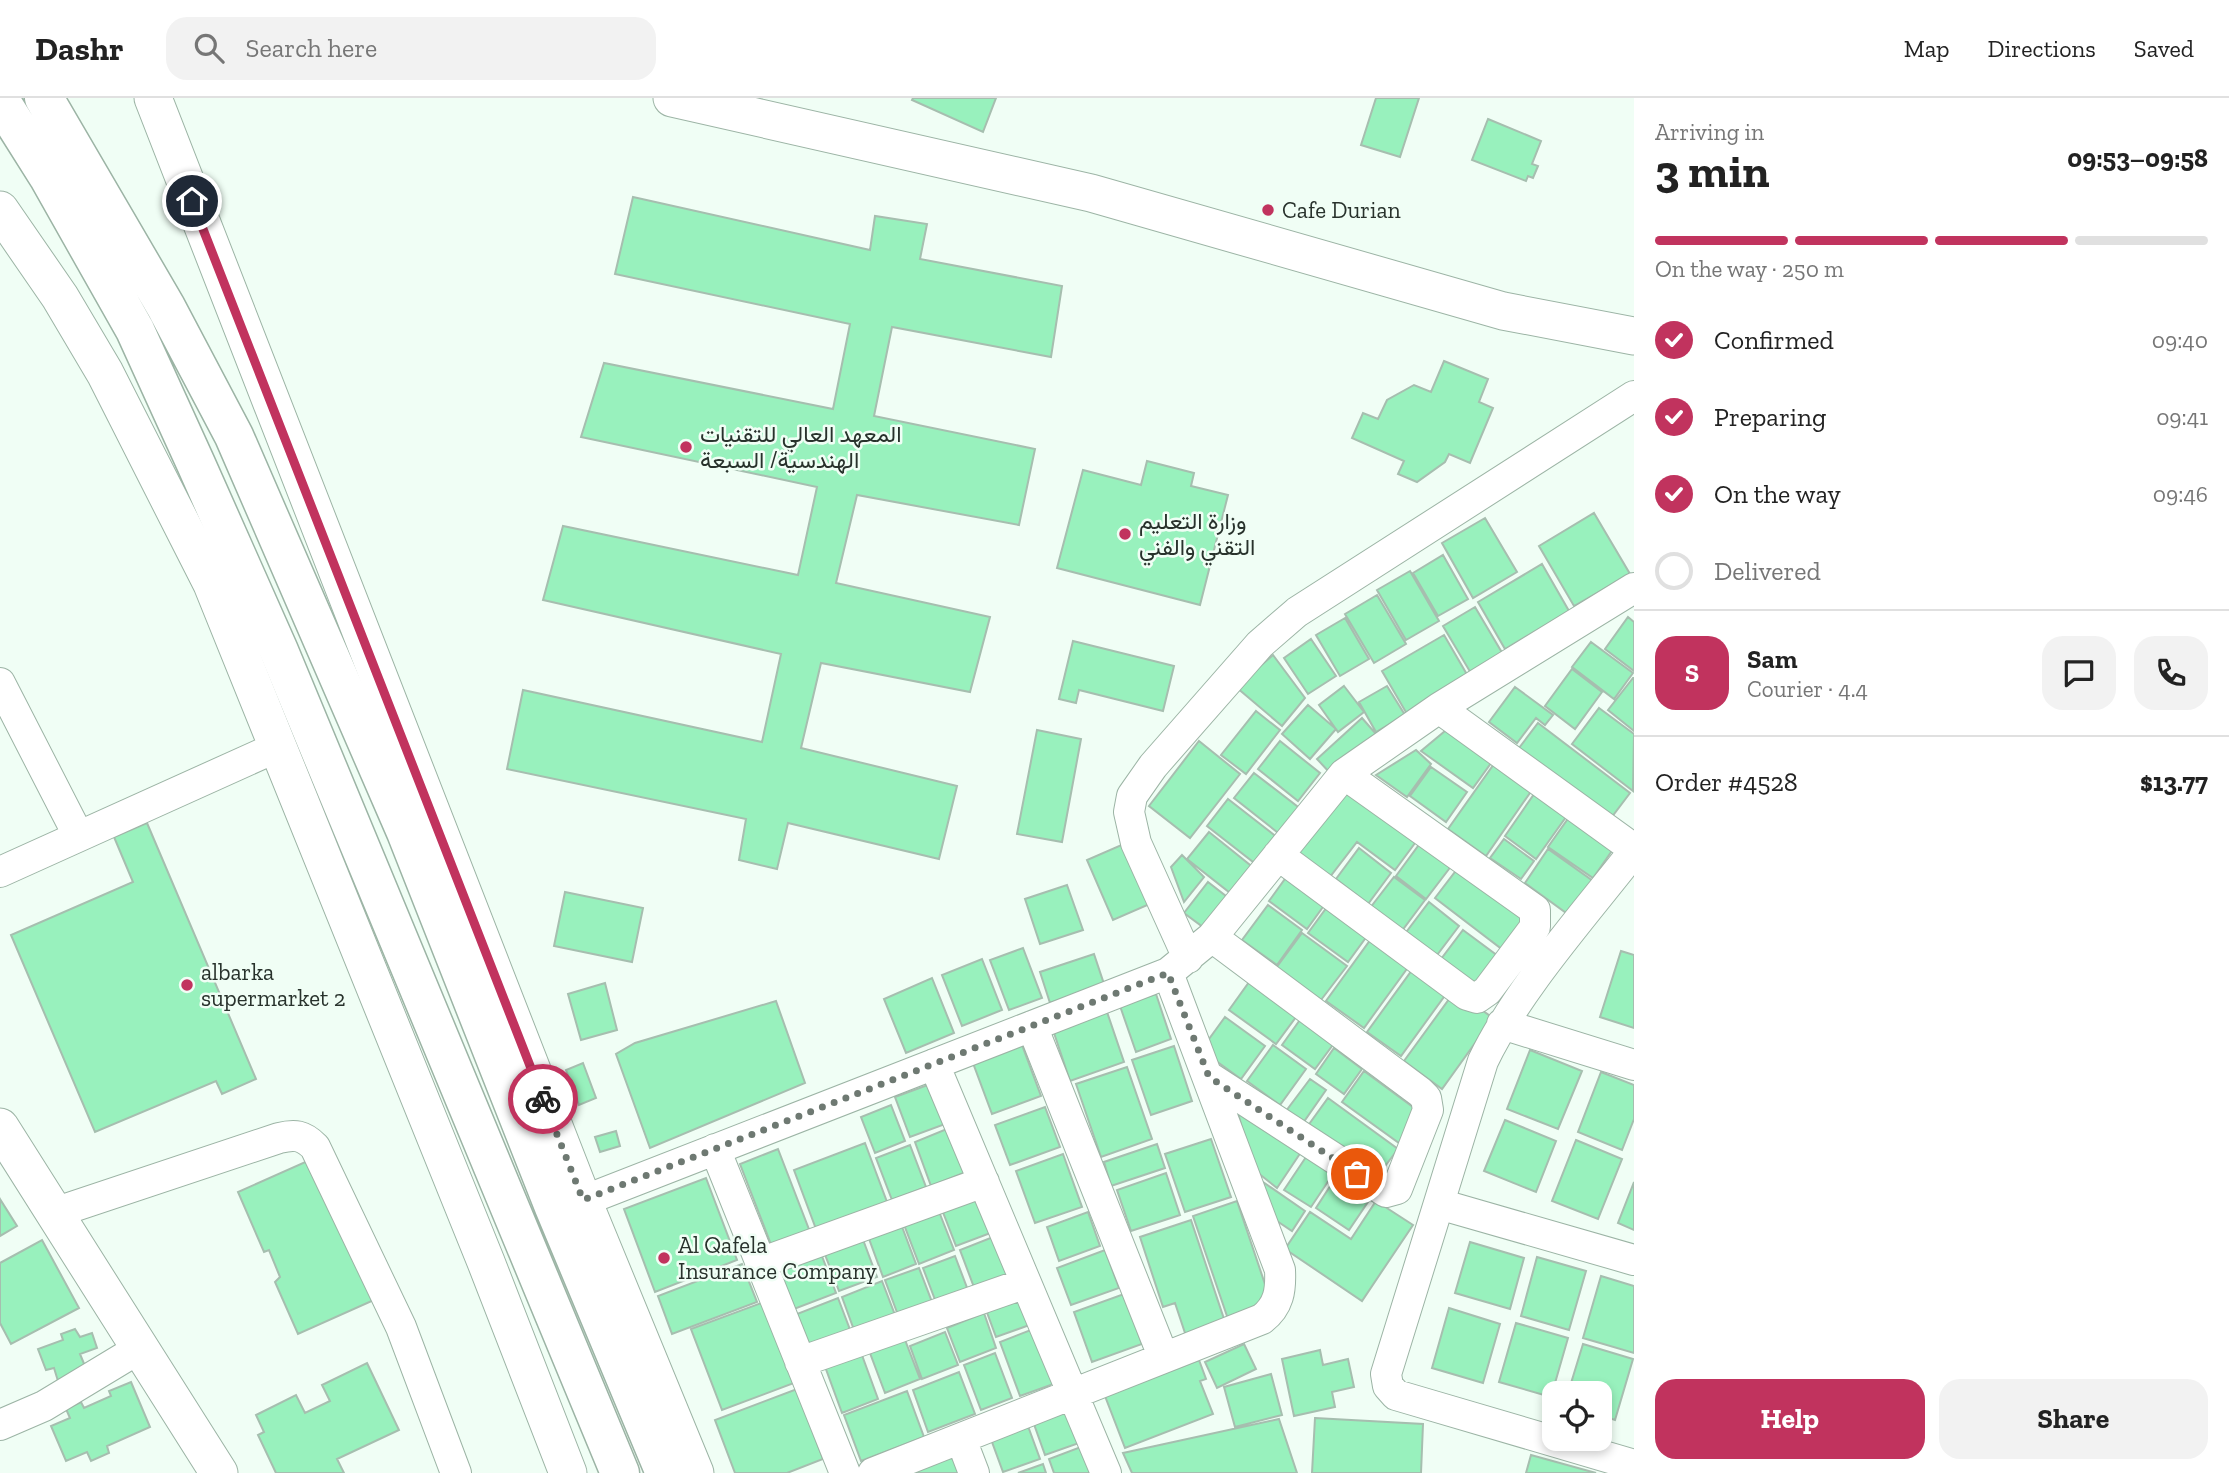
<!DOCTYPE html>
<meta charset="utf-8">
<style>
body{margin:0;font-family:"Zilla Slab",Vazirmatn,serif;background:#f2f2f2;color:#222;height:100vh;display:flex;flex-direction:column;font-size:26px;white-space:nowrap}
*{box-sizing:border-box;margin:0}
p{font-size:23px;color:#767676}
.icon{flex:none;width:38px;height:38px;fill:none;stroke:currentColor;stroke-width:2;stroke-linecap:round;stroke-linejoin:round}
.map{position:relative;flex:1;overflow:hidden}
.details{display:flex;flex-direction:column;background:#fff;width:595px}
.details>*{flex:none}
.tools{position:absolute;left:1542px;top:1283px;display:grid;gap:14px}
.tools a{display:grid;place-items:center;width:70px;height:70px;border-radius:14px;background:#fff;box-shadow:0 4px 10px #0003;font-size:35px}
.pin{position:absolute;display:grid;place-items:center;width:60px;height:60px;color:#fff;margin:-30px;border:4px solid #fff;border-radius:50%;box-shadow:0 2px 7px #0007}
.courier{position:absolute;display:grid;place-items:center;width:70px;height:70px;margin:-35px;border:5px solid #c1335e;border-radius:50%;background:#fff;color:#222;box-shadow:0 2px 9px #0007}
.head em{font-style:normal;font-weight:800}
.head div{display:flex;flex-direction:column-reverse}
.head{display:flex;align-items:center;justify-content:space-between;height:119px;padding:0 21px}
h1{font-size:46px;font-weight:800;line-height:52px}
.bar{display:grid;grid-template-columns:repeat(4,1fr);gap:10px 7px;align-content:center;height:84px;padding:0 21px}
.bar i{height:9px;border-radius:5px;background:#e0e0e0}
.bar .selected{background:#c1335e}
.bar p{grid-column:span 4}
.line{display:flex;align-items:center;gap:18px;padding:0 21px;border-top:2px solid #e0e0e0}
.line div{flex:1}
.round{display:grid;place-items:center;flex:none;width:74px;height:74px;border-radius:21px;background:#f2f2f2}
ol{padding:0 21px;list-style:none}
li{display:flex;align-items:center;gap:21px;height:77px}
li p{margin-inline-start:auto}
li .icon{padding:7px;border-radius:50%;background:#c1335e;color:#fff;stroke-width:4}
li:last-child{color:#767676}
li i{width:38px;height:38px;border:4px solid #e0e0e0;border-radius:50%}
.button{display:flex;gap:14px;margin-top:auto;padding:14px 21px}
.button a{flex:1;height:80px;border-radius:21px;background:#c1335e;color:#fff;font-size:28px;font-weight:800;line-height:80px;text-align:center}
.button a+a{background:#f2f2f2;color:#222}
header{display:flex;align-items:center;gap:42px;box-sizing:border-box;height:98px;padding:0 35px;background:#fff;border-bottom:2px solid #e0e0e0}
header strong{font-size:33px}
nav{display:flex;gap:38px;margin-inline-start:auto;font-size:24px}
.search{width:490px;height:63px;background:#f2f2f2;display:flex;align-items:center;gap:18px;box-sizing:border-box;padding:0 24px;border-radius:21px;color:#767676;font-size:26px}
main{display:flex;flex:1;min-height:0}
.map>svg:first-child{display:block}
</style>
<header>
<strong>Dashr</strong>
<div class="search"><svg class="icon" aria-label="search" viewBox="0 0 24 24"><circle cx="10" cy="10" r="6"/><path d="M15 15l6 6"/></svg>Search here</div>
<nav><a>Map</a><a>Directions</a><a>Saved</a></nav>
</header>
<main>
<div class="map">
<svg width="1634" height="1375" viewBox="0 0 1634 1375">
<rect width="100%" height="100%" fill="#f0fef5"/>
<path fill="#98f1bd" stroke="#a6beaf" stroke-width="2" d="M913,0H996L983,34L912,2Z
M1376,0H1419L1400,59L1361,47Z
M1488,21L1541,43L1532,66L1538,68L1533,80L1528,78L1526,83L1472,62Z
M633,99L870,152L875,118L927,126L920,161L1062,188L1051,259L892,229L874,318L1035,351L1019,427L857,397L836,485L990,519L970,594L821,565L801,650L957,688L939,761L788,725L777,771L739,762L746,721L507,671L523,592L762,644L781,556L543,502L563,428L798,477L817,389L581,339L604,265L833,311L850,226L615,176Z
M1444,263L1488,281L1479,304L1493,310L1470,365L1449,356L1445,364L1417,384L1398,376L1404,363L1352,340L1363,315L1378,321L1387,302L1414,287L1431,294Z
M1147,363L1194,375L1191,388L1228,397L1200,507L1057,470L1083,372L1141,387Z
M1594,415L1630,476L1574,508L1539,448Z
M1485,420L1517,474L1473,500L1442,445Z
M1443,457L1468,501L1438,518L1413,475Z
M1542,466L1569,513L1505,551L1478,504Z
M1410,473L1439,523L1406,542L1377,492Z
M1377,497L1406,546L1374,565L1345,516Z
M1475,509L1504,558L1472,577L1443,528Z
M1628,519L1634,524V573L1605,551Z
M1345,520L1369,561L1340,578L1316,537Z
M1444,537L1469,580L1407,616L1382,573Z
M1311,541L1336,578L1308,596L1284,560Z
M1073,543L1174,568L1163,613L1079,592L1076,605L1059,601Z
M1591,544L1633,575L1614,601L1572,569Z
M1273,557L1305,600L1282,628L1236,589Z
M1572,571L1602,594L1575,631L1545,608Z
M1633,580H1634V633L1608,612Z
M1344,588L1364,614L1338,634L1319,607Z
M1387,588L1405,617L1376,634L1359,604Z
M1515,589L1553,617L1545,627L1536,620L1517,645L1489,624Z
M1308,607L1336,631L1310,661L1282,636Z
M1599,610L1634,636L1633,693L1572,646Z
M1256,613L1280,632L1246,676L1221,657Z
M1362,620L1376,636L1331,676L1317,661Z
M1538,625L1630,695L1611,720L1519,650Z
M1451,628L1494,661L1473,690L1421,653Z
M1037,632L1081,641L1062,744L1017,736Z
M1199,643L1240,676L1190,740L1149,708Z
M1280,643L1320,675L1298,703L1258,671Z
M1416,652L1431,666L1407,699L1376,677Z
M1494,666L1532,692L1486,758L1448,731Z
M1431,669L1467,694L1446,724L1410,698Z
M1254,675L1302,712L1282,738L1234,700Z
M1345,684L1418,741L1395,772L1357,744L1326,784L1291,757Z
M1539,689L1571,712L1536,761L1505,738Z
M1228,701L1278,740L1257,767L1207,728Z
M1572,715L1616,747L1593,780L1548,749Z
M147,725L256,981L222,996L216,983L95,1034L11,837L133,784L114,739Z
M1209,734L1255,771L1234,798L1187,761Z
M1504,741L1534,763L1521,781L1490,760Z
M1421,744L1452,767L1426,801L1396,778Z
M1126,745L1152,805L1113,822L1087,762Z
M1359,750L1391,775L1368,806L1336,781Z
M1548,751L1593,783L1569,817L1525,785Z
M1182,757L1204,779L1184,804L1171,769Z
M1458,770L1527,822L1503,852L1435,800Z
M1290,774L1328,802L1307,831L1269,803Z
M1394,779L1425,802L1401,834L1370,810Z
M1208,784L1231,802L1207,832L1184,815Z
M1067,787L1083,832L1040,846L1025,801Z
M565,794L643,810L632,864L554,848Z
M1429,804L1459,828L1434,861L1404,837Z
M1330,805L1370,834L1348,864L1308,835Z
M1268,807L1302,832L1277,867L1242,842Z
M1463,832L1502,861L1476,894L1438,865Z
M1302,835L1347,868L1321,902L1276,870Z
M1371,841L1409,868L1364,930L1326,903Z
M1023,850L1042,900L1009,912L990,862Z
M1621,853L1634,857V930L1600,919Z
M1094,856L1104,886L1050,905L1040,874Z
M982,861L1002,912L962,928L942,877Z
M1415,868L1449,892L1401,958L1367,934Z
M932,880L954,935L906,955L884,901Z
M1252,880L1299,915L1276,946L1229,912Z
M605,885L617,932L581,942L568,896Z
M1455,893L1493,920L1442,991L1404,963Z
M1156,896L1171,941L1136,954L1120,908Z
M776,903L805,985L650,1050L616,956L635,945Z
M1106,911L1124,964L1070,983L1052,929Z
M1225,919L1265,948L1241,981L1201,952Z
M1302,919L1335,944L1315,971L1282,947Z
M1022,947L1041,998L992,1016L973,965Z
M1273,947L1306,971L1280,1007L1247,983Z
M1174,948L1192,1003L1151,1017L1132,962Z
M1334,950L1362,971L1344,996L1316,976Z
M1530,952L1582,973L1558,1031L1507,1011Z
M583,965L596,1000L579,1007L566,972Z
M1127,969L1152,1041L1101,1059L1076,986Z
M1364,973L1421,1015L1399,1045L1342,1004Z
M1601,974L1634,987V1021L1622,1052L1578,1034Z
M1310,981L1326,992L1303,1025L1286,1013Z
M933,985L948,1025L910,1039L895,999Z
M1328,1000L1398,1051L1376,1080L1307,1029Z
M891,1007L905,1043L875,1055L861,1019Z
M1045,1009L1060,1049L1010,1067L995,1027Z
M1238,1015L1301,1054L1277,1090L1253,1071Z
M1505,1022L1556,1043L1536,1094L1484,1073Z
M954,1028L971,1072L931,1088L915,1044Z
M616,1033L620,1048L600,1054L595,1039Z
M1211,1041L1231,1099L1185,1114L1165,1056Z
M1576,1042L1622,1061L1598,1121L1552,1103Z
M865,1045L887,1104L816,1131L794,1072Z
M1157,1046L1165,1070L1111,1088L1104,1064Z
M910,1047L926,1089L892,1102L876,1060Z
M778,1051L810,1134L772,1149L740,1066Z
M1063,1056L1082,1109L1035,1125L1016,1073Z
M1308,1056L1335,1073L1311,1109L1284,1092Z
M312,1061L374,1202L298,1236L275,1184L280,1179L269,1152L264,1154L238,1094Z
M1340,1073L1374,1095L1349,1132L1316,1110Z
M1166,1075L1180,1117L1131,1133L1117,1092Z
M706,1080L737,1162L655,1194L624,1111Z
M1263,1084L1305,1113L1292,1133L1265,1115Z
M1634,1084V1132L1618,1125Z
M981,1094L996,1133L956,1148L941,1109Z
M0,1101L17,1128L0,1138Z
M1237,1103L1272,1207L1228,1221L1193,1118Z
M1376,1103L1413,1127L1362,1203L1285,1151L1310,1114L1351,1141Z
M938,1111L954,1152L919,1166L903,1124Z
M1088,1114L1100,1148L1059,1163L1047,1129Z
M1191,1122L1225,1224L1186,1238L1175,1205L1163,1209L1140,1139Z
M901,1126L916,1166L883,1179L868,1138Z
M998,1137L1013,1177L975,1192L960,1152Z
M862,1139L877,1179L839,1193L824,1154Z
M42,1142L79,1210L11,1246L0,1225V1165Z
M1470,1144L1524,1160L1510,1211L1455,1195Z
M1105,1152L1119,1190L1071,1207L1057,1170Z
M820,1153L836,1195L794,1211L778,1169Z
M955,1158L969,1195L937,1207L923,1170Z
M1537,1159L1586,1173L1569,1232L1521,1218Z
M742,1166L757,1204L672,1236L658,1198Z
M919,1170L932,1204L898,1217L885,1182Z
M1601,1178L1634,1188V1255L1583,1240Z
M882,1183L895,1217L854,1232L842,1199Z
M1026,1193L1038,1224L996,1239L985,1209Z
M1124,1196L1142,1246L1092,1264L1074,1214Z
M838,1200L852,1237L811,1253L797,1216Z
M764,1204L794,1285L722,1312L691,1231Z
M1449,1210L1500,1226L1483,1285L1432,1270Z
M984,1215L996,1250L960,1264L947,1230Z
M1516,1225L1568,1240L1551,1299L1499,1284Z
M1041,1228L1062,1283L1020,1298L1000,1244Z
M75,1231L80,1239L92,1235L97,1250L80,1256L87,1273L58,1283L54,1270L46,1272L38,1251L63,1242L61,1236Z
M902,1234L920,1281L885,1295L867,1247Z
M945,1234L958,1267L922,1281L910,1248Z
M1244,1246L1256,1271L1217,1290L1205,1264Z
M1583,1246L1633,1261L1615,1322L1600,1317V1295H1568Z
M859,1249L878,1301L842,1315L823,1263Z
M1320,1252L1323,1267L1348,1261L1354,1289L1332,1294L1335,1309L1294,1318L1282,1261Z
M995,1255L1012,1300L981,1312L964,1267Z
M1199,1262L1206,1281L1200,1283L1213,1316L1125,1350L1105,1298Z
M367,1265L399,1332L337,1361L344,1375H276L258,1337L264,1334L256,1317L296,1297L305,1315L330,1303L322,1287Z
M959,1274L975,1316L928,1334L913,1292Z
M1271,1276L1282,1317L1235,1329L1224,1289Z
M131,1284L150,1329L107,1348L109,1355L91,1363L87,1354L66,1363L51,1328L70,1320L66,1311L81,1304L84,1310L111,1298L109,1293Z
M797,1291L823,1361L787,1375H735L715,1322Z
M907,1293L924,1339L861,1363L844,1317Z
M1067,1301L1082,1344L1045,1357L1030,1315Z
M1025,1320L1040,1361L1003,1374L988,1333Z
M1315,1320L1423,1326L1421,1375H1312Z
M1279,1321L1297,1375H1132L1123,1355Z
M957,1347L967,1375H916L912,1364Z
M1086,1347L1096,1375H1054L1049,1361Z
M1531,1357L1596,1375H1526Z
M1043,1366L1046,1375H1018Z"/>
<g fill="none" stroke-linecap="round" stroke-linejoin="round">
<g stroke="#9cb4a5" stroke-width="32">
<path id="minor" d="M0,585L78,737
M1439,610L1634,751
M1634,753C1585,816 1517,892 1483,963L1386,1276L1388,1288L1396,1297L1634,1367
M1278,757L1467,897L1477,900L1487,893L1535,829V812L1344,676
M0,774L277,649
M1188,860L1136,745L1129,714L1132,698L1153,668L1260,546L1297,514L1634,298
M1502,926L1634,967
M1032,928L1163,1258
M934,966L1106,1375
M1209,979L1386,1094L1397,1091L1428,1012L1426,1000L1420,994L1212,839
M715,1051L845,1375
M583,1103L1168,875L1212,839L1344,676L1439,610L1634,490
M1439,1106L1634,1162
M57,1114L279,1040C295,1036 303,1037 315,1049L401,1229L456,1375
M760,1165L984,1084
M800,1264L1026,1185
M0,1327L44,1308L140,1250
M961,1341L974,1375
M873,1375L1262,1221C1279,1208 1281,1192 1280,1172L1168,875"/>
</g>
<g stroke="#9cb4a5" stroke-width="39">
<path id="tertiary" d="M153,0L583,1103L695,1375
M672,0L1091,95L1503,213L1634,238
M0,112L60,199L105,275L212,486L486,1164L568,1375
M0,1029L219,1375"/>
</g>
<g stroke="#9cb4a5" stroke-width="41">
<path id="trunk" d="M44,0L166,209L234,338L406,734L554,1109L665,1375
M0,2L48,78L135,232L196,366L279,553L620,1375"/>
</g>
<use href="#minor" stroke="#fff" stroke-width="30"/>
<use href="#tertiary" stroke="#fff" stroke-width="37"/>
<use href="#trunk" stroke="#fff" stroke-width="38"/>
</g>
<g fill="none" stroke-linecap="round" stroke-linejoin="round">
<path stroke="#6e7972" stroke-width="7" stroke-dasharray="0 12.6" d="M543,1001L583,1102L1168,875L1209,979L1357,1076"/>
<path stroke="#c1335e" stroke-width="9" d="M192,103L543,1001"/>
</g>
<g fill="#c1335e" stroke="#f0fef5" stroke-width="2.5">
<circle cx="1268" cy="112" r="7"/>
<circle cx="686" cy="349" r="7"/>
<circle cx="1125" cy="436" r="7"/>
<circle cx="187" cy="887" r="7"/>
<circle cx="664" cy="1160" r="7"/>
</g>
<g text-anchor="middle" stroke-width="5" stroke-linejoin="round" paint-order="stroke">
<g font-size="23" fill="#28322c" stroke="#f0fef5" text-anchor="start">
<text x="1282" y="120">Cafe Durian</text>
<text x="700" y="344">المعهد العالي للتقنيات<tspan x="700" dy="26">الهندسية/ السبعة</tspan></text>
<text x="1139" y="431">وزارة التعليم<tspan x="1139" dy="26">التقني والفني</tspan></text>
<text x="201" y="882">albarka<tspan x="201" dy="26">supermarket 2</tspan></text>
<text x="678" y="1155">Al Qafela<tspan x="678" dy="26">Insurance Company</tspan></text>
</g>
</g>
</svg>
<div class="tools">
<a><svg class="icon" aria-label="locate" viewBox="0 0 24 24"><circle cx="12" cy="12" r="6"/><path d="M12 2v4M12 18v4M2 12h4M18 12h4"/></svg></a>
</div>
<div class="pin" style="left:1357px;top:1076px;background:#ea580c"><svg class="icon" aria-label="bag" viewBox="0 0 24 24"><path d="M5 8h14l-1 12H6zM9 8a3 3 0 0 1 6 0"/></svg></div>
<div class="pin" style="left:192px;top:103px;background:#1f2937"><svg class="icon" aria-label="home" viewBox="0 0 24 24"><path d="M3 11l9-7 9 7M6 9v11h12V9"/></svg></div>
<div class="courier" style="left:543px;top:1001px"><svg class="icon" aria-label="bike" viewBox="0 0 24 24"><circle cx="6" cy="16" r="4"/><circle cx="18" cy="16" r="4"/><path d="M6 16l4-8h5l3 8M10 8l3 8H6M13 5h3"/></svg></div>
</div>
<section class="details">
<div class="head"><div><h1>3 min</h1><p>Arriving in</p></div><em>09:53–09:58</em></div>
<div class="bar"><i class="selected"></i><i class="selected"></i><i class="selected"></i><i></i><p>On the way · 250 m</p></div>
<ol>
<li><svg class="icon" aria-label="check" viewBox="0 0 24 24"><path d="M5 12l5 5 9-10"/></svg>Confirmed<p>09:40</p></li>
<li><svg class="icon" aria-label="check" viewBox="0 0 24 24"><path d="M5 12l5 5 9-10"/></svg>Preparing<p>09:41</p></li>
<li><svg class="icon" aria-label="check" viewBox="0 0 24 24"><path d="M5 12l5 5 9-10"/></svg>On the way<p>09:46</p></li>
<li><i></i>Delivered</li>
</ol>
<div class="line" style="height:126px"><b class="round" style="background:#c1335e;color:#fff">S</b><div><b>Sam</b><p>Courier · 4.4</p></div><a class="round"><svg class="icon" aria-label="chat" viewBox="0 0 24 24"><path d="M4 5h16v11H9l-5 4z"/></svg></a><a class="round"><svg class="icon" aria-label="phone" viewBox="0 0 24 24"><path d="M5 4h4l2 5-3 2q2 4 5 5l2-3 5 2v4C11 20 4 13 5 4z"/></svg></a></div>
<div class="line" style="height:91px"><div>Order #4528</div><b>$13.77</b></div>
<div class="button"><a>Help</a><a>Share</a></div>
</section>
</main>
